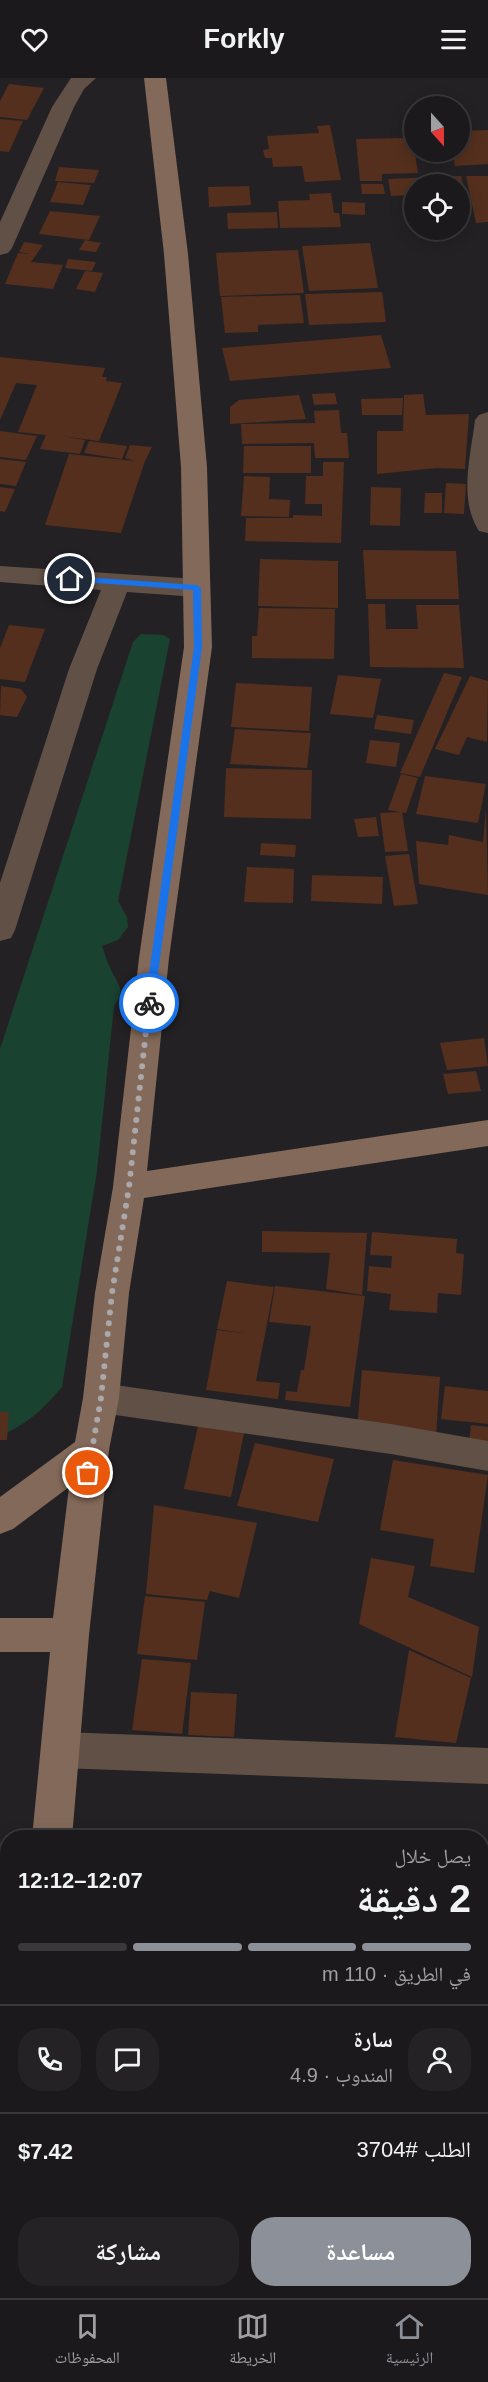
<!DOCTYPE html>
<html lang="ar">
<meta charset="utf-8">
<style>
body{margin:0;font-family:Helvetica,"Noto Naskh Arabic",sans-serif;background:#242225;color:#f1f3f6;direction:rtl;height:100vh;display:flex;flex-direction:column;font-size:22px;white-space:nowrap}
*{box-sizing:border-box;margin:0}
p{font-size:20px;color:#a0a0a3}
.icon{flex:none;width:33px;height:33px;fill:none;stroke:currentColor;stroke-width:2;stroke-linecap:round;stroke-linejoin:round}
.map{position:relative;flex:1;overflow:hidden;direction:ltr}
.details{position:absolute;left:0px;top:1752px;width:489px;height:468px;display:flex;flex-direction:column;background:#1b191c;border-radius:24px 24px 0 0;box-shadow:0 3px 15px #0003,0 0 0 2px #39383b;direction:rtl}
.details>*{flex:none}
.needle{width:39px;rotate:159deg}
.buttons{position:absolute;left:404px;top:18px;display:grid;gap:12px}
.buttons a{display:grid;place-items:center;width:66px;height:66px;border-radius:50%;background:#1b191c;box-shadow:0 3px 15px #0003,0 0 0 2px #39383b;font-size:30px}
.pin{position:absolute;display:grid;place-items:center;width:51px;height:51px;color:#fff;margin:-26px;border:3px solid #fff;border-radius:50%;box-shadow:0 2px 6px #0007}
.courier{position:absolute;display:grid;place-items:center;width:60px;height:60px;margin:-30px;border:4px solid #1a73e8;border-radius:50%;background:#fff;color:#222;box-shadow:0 2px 8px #0007}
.overview em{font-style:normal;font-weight:700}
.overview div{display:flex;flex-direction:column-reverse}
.overview{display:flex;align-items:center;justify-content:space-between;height:102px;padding:0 18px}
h1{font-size:39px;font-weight:700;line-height:45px}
.bar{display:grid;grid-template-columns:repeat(4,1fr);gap:9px 6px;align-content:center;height:72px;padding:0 18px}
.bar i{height:8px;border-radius:4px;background:#39383b}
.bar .current{background:#8c9099}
.bar p{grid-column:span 4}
.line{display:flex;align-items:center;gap:15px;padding:0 18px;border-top:2px solid #39383b}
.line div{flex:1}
.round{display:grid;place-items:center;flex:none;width:63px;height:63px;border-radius:24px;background:#242225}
.action{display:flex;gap:12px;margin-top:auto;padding:12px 18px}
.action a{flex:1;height:69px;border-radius:24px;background:#8c9099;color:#fff;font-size:24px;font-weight:700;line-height:69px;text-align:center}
.action a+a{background:#242225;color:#f1f3f6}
header{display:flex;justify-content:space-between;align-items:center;height:78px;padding:0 18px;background:#1b191c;font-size:27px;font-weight:700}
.dock{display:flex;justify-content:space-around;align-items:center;height:84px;border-top:2px solid #39383b;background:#1b191c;font-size:16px;color:#a0a0a3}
.dock a{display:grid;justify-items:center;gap:3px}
.dock .current{color:#8c9099}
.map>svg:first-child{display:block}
</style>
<header><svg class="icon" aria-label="menu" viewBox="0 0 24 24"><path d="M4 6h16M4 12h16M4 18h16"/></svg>Forkly<svg class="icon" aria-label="heart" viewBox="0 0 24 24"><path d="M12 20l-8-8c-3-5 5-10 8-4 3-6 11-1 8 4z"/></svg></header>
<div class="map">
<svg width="488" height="2220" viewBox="0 0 488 2220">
<rect width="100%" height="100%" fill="#242125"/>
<path fill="#194230" d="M141,556L163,557L170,561L118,823L127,839L128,849L118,862L102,868C105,876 107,884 111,892C118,907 126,911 114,928L97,1093L62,1309C42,1332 29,1345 0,1358V971L133,564Z"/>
<path fill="#542f1d" d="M9,6L44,10L27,42L0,39V23Z
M0,41L23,43L9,74L0,73Z
M330,47L341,102L305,104L302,88L273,89L272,80H265L263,72L269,71L267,58L319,55L317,48Z
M407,52H414V74H424L415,76L418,95L382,96V103H360L356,61L408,60Z
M488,52V86L455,88L453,74H459V53Z
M59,89L99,92L94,105L55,103Z
M461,98L465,115H459V106H414V117L391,118L388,101Z
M466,98H488V144L476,145Z
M58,104L91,107L83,127L50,124Z
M361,106H383L385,116H362Z
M249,108L251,127L209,129L208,109Z
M331,115L334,135H339L341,149L280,150L278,123L310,122L309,116Z
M342,124L365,125V137L342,136Z
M50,133L100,138L89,162L39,156Z
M277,134L278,150L228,151L227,135Z
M85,162L101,165L96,174L79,172Z
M24,164L43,167L31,184L63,187L53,211L5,206L18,175L31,176L19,174Z
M370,165L378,210L309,213L302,168Z
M298,172L304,215L220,218L216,175Z
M68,181L96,184L92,193L65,190Z
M85,193L103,195L95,214L76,211Z
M382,214L386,244L309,247L305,216Z
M300,217L304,245L258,247V254L225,255L221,219Z
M381,257L391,290L230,303L222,270Z
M0,279L105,290L102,299H107L106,303L122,305L99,363L60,358L85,362L80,376L40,371L46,357L18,354L37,307L16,305L0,342Z
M335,315L337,326L314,327L312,316Z
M423,316L426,337L469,336L465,391L437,390L377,396V353H403L404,317Z
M299,317L306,341L230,346V329L239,322Z
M403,320L402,337H362L361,321Z
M339,332L341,355H347L349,380H315L314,365L242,366L241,346L315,345L314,333Z
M0,353L37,358L26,382L0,379Z
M89,363L127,368L122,381L84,375Z
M130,367L152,369L145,383L121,455L45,447L69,376L135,383L125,380Z
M244,368H311V395H243Z
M0,381L26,384L16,408L0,406Z
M323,384H344L341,465L245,463L246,440H293V437L322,438V426H305L306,398H323Z
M244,398L270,399L269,421L290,422L289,439L241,438Z
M446,405L466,406L464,436L444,435Z
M0,409L15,411L5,434L0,433Z
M371,409L401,410L400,448L370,447Z
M425,415H442V435H424Z
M363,472L456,473L459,521H366Z
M260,481L338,483V530L258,528Z
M368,526H385L386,551H418L416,527H459L464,590L370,589Z
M259,530L335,531L334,581L252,580V558H257Z
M9,547L45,551L25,604L0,601V570Z
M444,595L462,599L420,699L400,695Z
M338,597L381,601L373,640L330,636Z
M470,598L488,603L487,664L467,659L459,677L435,671Z
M236,605L312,609L309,653L231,649Z
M1,608L21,611L27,619L17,639L0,637Z
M377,637L414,642L411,656L374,651Z
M235,651L311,655L307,690L230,686Z
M370,662L400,665L396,689L366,685Z
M226,690L312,692L311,741L224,739Z
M401,696L418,700L406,735L388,732Z
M425,698L486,706L478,745L416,736Z
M486,730L488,817L419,806L416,763L448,767L449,757L483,764Z
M402,734L408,773L385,774L380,735Z
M376,739L379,758L358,759L354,741Z
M261,765L296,767L295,779L260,777Z
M409,776L418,826L394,828L385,778Z
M247,789L294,791L293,825L244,824Z
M312,797L383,799L382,826L311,823Z
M484,960L488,988L447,992L440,965Z
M476,993L481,1013L448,1016L443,996Z
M262,1153L367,1155L362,1217L326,1211L330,1175L262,1174Z
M372,1154L457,1161L456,1175L464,1176L461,1217L438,1215L437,1235L389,1232L391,1216L367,1213L369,1188L391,1190L392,1178L370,1177Z
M227,1203L274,1209L256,1303L280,1305L278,1321L206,1312L217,1252L243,1255L217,1251Z
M275,1208L365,1218L350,1329L285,1322L286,1313L297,1314L301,1292H304L311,1248L269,1244Z
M362,1292L440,1299L436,1358L357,1352Z
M445,1308L488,1313V1346L441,1341Z
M0,1334H9L7,1362H0Z
M471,1347L488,1349V1376L468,1373Z
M198,1348L244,1355L231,1419L184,1411Z
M255,1365L334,1381L318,1444L237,1428Z
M393,1382L488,1397L474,1495L430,1488L434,1461L380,1452Z
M154,1427L257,1445L239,1520L210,1513L207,1522L146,1516Z
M371,1480L415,1488L408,1519L479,1549L472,1599L359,1546Z
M145,1518L205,1524L197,1582L137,1576Z
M409,1572L471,1600L456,1665L395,1659Z
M142,1581L191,1585L182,1656L132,1652Z
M191,1614L237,1616L234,1659L188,1657Z
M484,1822L488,1823V2008L482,2007Z
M482,2100L487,2101L485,2142L482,2141Z
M192,2212H244V2220H191Z"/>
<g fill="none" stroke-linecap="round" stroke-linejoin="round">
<path fill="#615046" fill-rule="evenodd" d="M71,0H96L84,11L74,29L12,170L8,175L0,177V144L52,29Z
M488,334V455L479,453C458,421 471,377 475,342L479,337Z
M0,488L197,501L206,504L210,510L206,516L197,519L127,514L97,591L15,852L11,860L0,863V805L69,591L101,512L0,504Z
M101,1305L391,1346L488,1363V1393L391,1376L101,1335L89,1330L83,1320L89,1310Z
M61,1654L488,1670V1706L61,1690L47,1685L42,1672L47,1659Z
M0,1918L8,1921V1964L0,1960Z
M419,2212H463L462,2220H418Z"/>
<path fill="#836959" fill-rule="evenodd" d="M144,0H166L188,176L207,389L212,569L169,880L147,1093L488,1042V1068L144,1120L129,1215L119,1320L109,1372L89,1557L72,1760H32L50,1574H0V1540H53L69,1409L13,1451L0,1456V1419L75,1364L83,1320L95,1215L113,1109L139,880L184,569L181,389L164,176Z
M8,2106V2204L0,2207V2110Z"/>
</g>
<path fill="#1a73e8" d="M70,498L197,507L201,510L202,569L154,925L149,929L145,925L194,569L193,512L68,503L66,501Z"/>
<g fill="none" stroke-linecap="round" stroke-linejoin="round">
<path stroke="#aba8ac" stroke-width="6" stroke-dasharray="0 10.8" d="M88,1395L101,1320L112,1215L129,1109L149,925"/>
</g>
</svg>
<div class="buttons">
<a><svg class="needle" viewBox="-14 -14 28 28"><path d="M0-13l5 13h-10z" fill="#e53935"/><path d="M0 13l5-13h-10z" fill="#a0a0a3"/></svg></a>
<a><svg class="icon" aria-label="locate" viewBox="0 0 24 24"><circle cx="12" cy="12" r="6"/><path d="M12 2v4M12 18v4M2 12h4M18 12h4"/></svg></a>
</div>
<div class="pin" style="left:88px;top:1395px;background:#ea580c"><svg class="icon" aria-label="bag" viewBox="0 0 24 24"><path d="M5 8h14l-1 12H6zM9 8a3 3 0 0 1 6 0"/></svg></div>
<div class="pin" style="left:70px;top:501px;background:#1f2937"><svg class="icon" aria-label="home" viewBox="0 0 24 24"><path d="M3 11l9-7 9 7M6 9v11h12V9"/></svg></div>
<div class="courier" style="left:149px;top:925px"><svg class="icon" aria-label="bike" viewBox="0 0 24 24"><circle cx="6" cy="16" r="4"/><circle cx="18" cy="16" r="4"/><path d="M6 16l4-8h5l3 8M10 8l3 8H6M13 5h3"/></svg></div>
<section class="details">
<div class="overview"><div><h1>2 دقيقة</h1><p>يصل خلال</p></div><em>12:07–12:12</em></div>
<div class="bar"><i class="current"></i><i class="current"></i><i class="current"></i><i></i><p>في الطريق · 110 m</p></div>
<div class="line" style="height:108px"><a class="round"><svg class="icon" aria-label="person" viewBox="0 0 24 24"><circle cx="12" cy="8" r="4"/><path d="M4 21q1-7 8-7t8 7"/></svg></a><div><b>سارة</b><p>المندوب · 4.9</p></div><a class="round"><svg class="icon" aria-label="chat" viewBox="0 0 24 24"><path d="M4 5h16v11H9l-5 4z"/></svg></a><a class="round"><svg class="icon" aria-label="phone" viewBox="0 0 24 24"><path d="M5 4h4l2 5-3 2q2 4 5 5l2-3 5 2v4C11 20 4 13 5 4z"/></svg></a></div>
<div class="line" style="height:78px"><div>الطلب #3704</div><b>$7.42</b></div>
<div class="action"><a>مساعدة</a><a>مشاركة</a></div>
</section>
</div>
<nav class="dock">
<a class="current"><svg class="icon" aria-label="home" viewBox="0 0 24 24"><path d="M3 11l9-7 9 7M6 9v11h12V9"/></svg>الرئيسية</a>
<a><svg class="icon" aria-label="map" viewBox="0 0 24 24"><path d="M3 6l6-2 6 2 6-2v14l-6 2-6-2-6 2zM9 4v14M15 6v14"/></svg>الخريطة</a>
<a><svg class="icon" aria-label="saved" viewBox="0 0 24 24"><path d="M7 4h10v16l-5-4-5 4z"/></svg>المحفوظات</a>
</nav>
